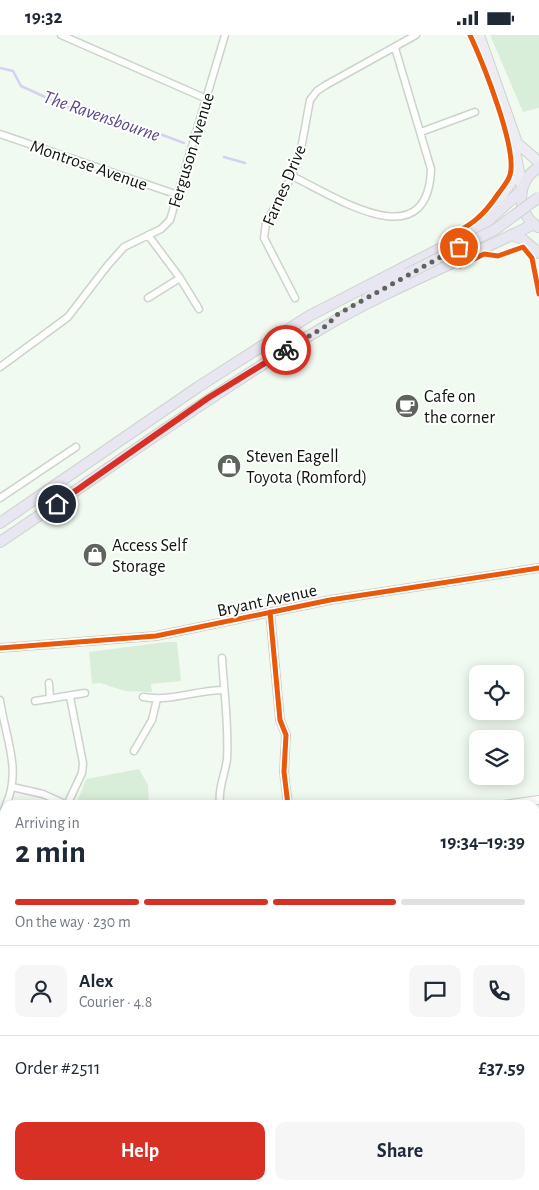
<!DOCTYPE html>
<meta charset="utf-8">
<style>
body{margin:0;font-family:"Alegreya Sans",sans-serif;background:#f6f6f7;color:#1f2937;height:100vh;display:flex;flex-direction:column;font-size:19px;white-space:nowrap}
*{box-sizing:border-box;margin:0}
p{font-size:16px;color:#747a83}
.icon{flex:none;width:28px;height:28px;fill:none;stroke:currentColor;stroke-width:2;stroke-linecap:round;stroke-linejoin:round}
.map{position:relative;flex:1;overflow:hidden}
.details{position:absolute;left:0px;top:765px;width:540px;height:390px;display:flex;flex-direction:column;background:#fff;border-radius:15px 15px 0 0;box-shadow:0 2px 12px #0003}
.details>*{flex:none}
.tools{position:absolute;left:469px;top:630px;display:grid;gap:10px}
.tools a{display:grid;place-items:center;width:55px;height:55px;border-radius:10px;background:#fff;box-shadow:0 2px 12px #0003;font-size:25px}
.pin{position:absolute;display:grid;place-items:center;width:42px;height:42px;color:#fff;margin:-21px;border:2px solid #fff;border-radius:50%;box-shadow:0 1px 5px #0007}
.courier{position:absolute;display:grid;place-items:center;width:50px;height:50px;margin:-25px;border:4px solid #d93025;border-radius:50%;background:#fff;color:#222;box-shadow:0 1px 6px #0007}
.head em{font-style:normal;font-weight:700}
.head div{display:flex;flex-direction:column-reverse}
.head{display:flex;align-items:center;justify-content:space-between;height:85px;padding:0 15px}
h1{font-size:32px;font-weight:700;line-height:38px}
.bar{display:grid;grid-template-columns:repeat(4,1fr);gap:8px 5px;align-content:center;height:60px;padding:0 15px}
.bar i{height:6px;border-radius:4px;background:#e0e1e3}
.bar .on{background:#d93025}
.bar p{grid-column:span 4}
.line{display:flex;align-items:center;gap:12px;padding:0 15px;border-top:1px solid #e0e1e3}
.line div{flex:1}
.round{display:grid;place-items:center;flex:none;width:52px;height:52px;border-radius:10px;background:#f6f6f7}
.primary-button{display:flex;gap:10px;margin-top:auto;padding:10px 15px}
.primary-button a{flex:1;height:58px;border-radius:10px;background:#d93025;color:#fff;font-size:20px;font-weight:700;line-height:58px;text-align:center}
.primary-button a+a{background:#f6f6f7;color:#1f2937}
.status{display:flex;justify-content:space-between;align-items:center;height:35px;padding:0 25px;background:#fff;direction:ltr}
.status svg{height:14px;fill:currentColor}
.map>svg:first-child{display:block}
</style>
<div class="status"><b>19:32</b><svg viewBox="0 0 49 12"><path d="M0 12V9h3v3zM5 12V6h3v6zM10 12V3h3v9zM15 12V0h3v12zM26 1h20v11H26zM47 4h2v5h-2z"/></svg></div>
<div class="map">
<svg width="539" height="1155" viewBox="0 0 539 1155">
<rect width="100%" height="100%" fill="#f0faf0"/>
<path fill="#d9eed9" d="M490,0H539V73L523,77Z
M166,607H177L181,646L151,649L152,657L125,656L100,648L92,649L89,617Z
M139,734L148,750L149,770H79L77,767L86,744Z"/>
<g fill="none" stroke-linecap="round" stroke-linejoin="round">
<path stroke="#d5d1f1" stroke-width="2.5" d="M0,33L13,36L21,51L67,72L98,76L184,108
M224,122L245,128"/>
<g stroke="#ccd3cc" stroke-width="9">
<path id="minor" d="M61,0L207,64
M421,97L475,77
M0,99L178,160
M292,141C334,161 428,225 431,134L395,13
M148,200L180,243L148,263
M180,243L199,274
M295,263L264,203L266,188L292,141L301,114L310,65L317,56L326,50L416,0
M0,332L68,282L108,230L124,212L161,194L170,185L225,0
M0,463L76,412
M49,648L50,664
M143,662C171,667 196,655 224,655
M0,665C5,702 22,734 6,770
M35,666L85,658
M134,716L152,685L157,664
M12,752L43,759L67,770
M67,770L82,738L83,728L70,662
M220,770C218,751 225,741 227,724C229,691 224,657 222,623
M0,783L5,773
M0,818L5,822
M535,851H539
M0,896L5,897
M0,988L5,985
M535,1018H539
M535,1095L539,1103
M0,1105L5,1113
M0,1125L5,1122
M27,1150L30,1155
M197,1150L202,1155
M299,1150L300,1155
M10,1155L19,1150"/>
</g>
<g stroke="#ccd3cc" stroke-width="10">
<path id="tertiary" d="M270,577L280,685L286,700L284,737L288,770
M0,613L156,601L330,565L539,533
M503,770L539,765"/>
</g>
<g stroke="#ced3ce" stroke-width="12">
<path id="primary" d="M479,0L517,108L515,116L522,153
M517,108L539,127
M485,185L518,137"/>
</g>
<g stroke="#ced3ce" stroke-width="12">
<path id="trunk" d="M538,192C515,177 516,146 539,132
M512,200L522,204L539,218
M367,263L407,239
M0,488L198,352L309,281L480,193L520,157
M0,507C108,435 212,358 324,292C391,253 465,224 534,189"/>
</g>
<use href="#minor" stroke="#fdfefd" stroke-width="6"/>
<use href="#tertiary" stroke="#fdfefd" stroke-width="8"/>
<use href="#primary" stroke="#edecf3" stroke-width="10"/>
<use href="#trunk" stroke="#e8e6f0" stroke-width="10"/>
<g stroke="#ced3ce" stroke-width="12" stroke-linecap="butt">
<path id="trunk-bridge" d="M407,239L496,194L539,162"/>
</g>
<use href="#trunk-bridge" stroke="#e8e6f0" stroke-width="10"/>
<g stroke="#fff" stroke-width="8">
<path id="cycleway" d="M470,0C482,26 518,114 510,140C508,147 502,153 498,159C482,183 471,190 446,203L460,231L484,219L498,221L523,212L532,223L539,259
M270,577L280,685L286,700L284,737L288,770
M0,613L156,601L330,565L539,533"/>
</g>
<use href="#cycleway" stroke="#e8590c" stroke-width="5"/>
</g>
<g fill="none" stroke-linecap="round" stroke-linejoin="round">
<path stroke="#5e645d" stroke-width="5" stroke-dasharray="0 9" d="M286,315L326,291L338,279L459,212"/>
<path stroke="#d93025" stroke-width="6" d="M57,469L208,363L286,315"/>
</g>
<defs>
<g id="cafe-disc" transform="scale(1.25)"><circle r="9.5" fill="#5e645d" stroke="#fff"/><path d="M-5.5-4.5H6V0H3Q3 3.5 0 3.5H-2.5Q-5.5 3.5-5.5 0ZM3-3.2v2h1.7v-2ZM-6 4.5H4V6H-6Z" fill="#fff"/></g>
<g id="shop-disc" transform="scale(1.25)"><circle r="9.5" fill="#5e645d" stroke="#fff"/><path d="M-5-2.5h2.3a2.7 3.5 0 0 1 5.4 0H5L5.5 6h-11ZM-1.5-2.5h3a1.5 2.3 0 0 0-3 0Z" fill="#fff"/></g>
</defs>
<g fill-rule="evenodd">
<use href="#cafe-disc" x="407" y="371"/>
<use href="#shop-disc" x="229" y="431"/>
<use href="#shop-disc" x="95" y="520"/>
</g>
<g text-anchor="middle" stroke-width="4" stroke-linejoin="round" paint-order="stroke">
<g font-size="18" fill="#0f140e" stroke="#fff">
<text transform="translate(191 115) rotate(-73)" y="6">Ferguson Avenue</text>
<text transform="translate(89 130) rotate(19)" y="6">Montrose Avenue</text>
<text transform="translate(284 150) rotate(-67)" y="6">Farnes Drive</text>
<text transform="translate(267 565) rotate(-12)" y="6">Bryant Avenue</text>
</g>
<g font-size="18" fill="#0f140e" stroke="#fff" text-anchor="start">
<text x="424" y="367">Cafe on<tspan x="424" dy="21">the corner</tspan></text>
<text x="246" y="427">Steven Eagell<tspan x="246" dy="21">Toyota (Romford)</tspan></text>
<text x="112" y="516">Access Self<tspan x="112" dy="21">Storage</tspan></text>
</g>
<g font-size="19" font-style="italic" fill="#5b4a89" stroke="#fff">
<text transform="translate(102 80) rotate(19)" y="7">The Ravensbourne</text>
</g>
</g>
</svg>
<div class="tools">
<a><svg class="icon" aria-label="locate" viewBox="0 0 24 24"><circle cx="12" cy="12" r="6"/><path d="M12 2v4M12 18v4M2 12h4M18 12h4"/></svg></a>
<a><svg class="icon" aria-label="layers" viewBox="0 0 24 24"><path d="M12 4l9 5-9 5-9-5zM3 14l9 5 9-5"/></svg></a>
</div>
<div class="pin" style="left:459px;top:212px;background:#ea580c"><svg class="icon" aria-label="bag" viewBox="0 0 24 24"><path d="M5 8h14l-1 12H6zM9 8a3 3 0 0 1 6 0"/></svg></div>
<div class="pin" style="left:57px;top:469px;background:#1f2937"><svg class="icon" aria-label="home" viewBox="0 0 24 24"><path d="M3 11l9-7 9 7M6 9v11h12V9"/></svg></div>
<div class="courier" style="left:286px;top:315px"><svg class="icon" aria-label="bike" viewBox="0 0 24 24"><circle cx="6" cy="16" r="4"/><circle cx="18" cy="16" r="4"/><path d="M6 16l4-8h5l3 8M10 8l3 8H6M13 5h3"/></svg></div>
<section class="details">
<div class="head"><div><h1>2 min</h1><p>Arriving in</p></div><em>19:34–19:39</em></div>
<div class="bar"><i class="on"></i><i class="on"></i><i class="on"></i><i></i><p>On the way · 230 m</p></div>
<div class="line" style="height:90px"><a class="round"><svg class="icon" aria-label="person" viewBox="0 0 24 24"><circle cx="12" cy="8" r="4"/><path d="M4 21q1-7 8-7t8 7"/></svg></a><div><b>Alex</b><p>Courier · 4.8</p></div><a class="round"><svg class="icon" aria-label="chat" viewBox="0 0 24 24"><path d="M4 5h16v11H9l-5 4z"/></svg></a><a class="round"><svg class="icon" aria-label="phone" viewBox="0 0 24 24"><path d="M5 4h4l2 5-3 2q2 4 5 5l2-3 5 2v4C11 20 4 13 5 4z"/></svg></a></div>
<div class="line" style="height:65px"><div>Order #2511</div><b>£37.59</b></div>
<div class="primary-button"><a>Help</a><a>Share</a></div>
</section>
</div>
